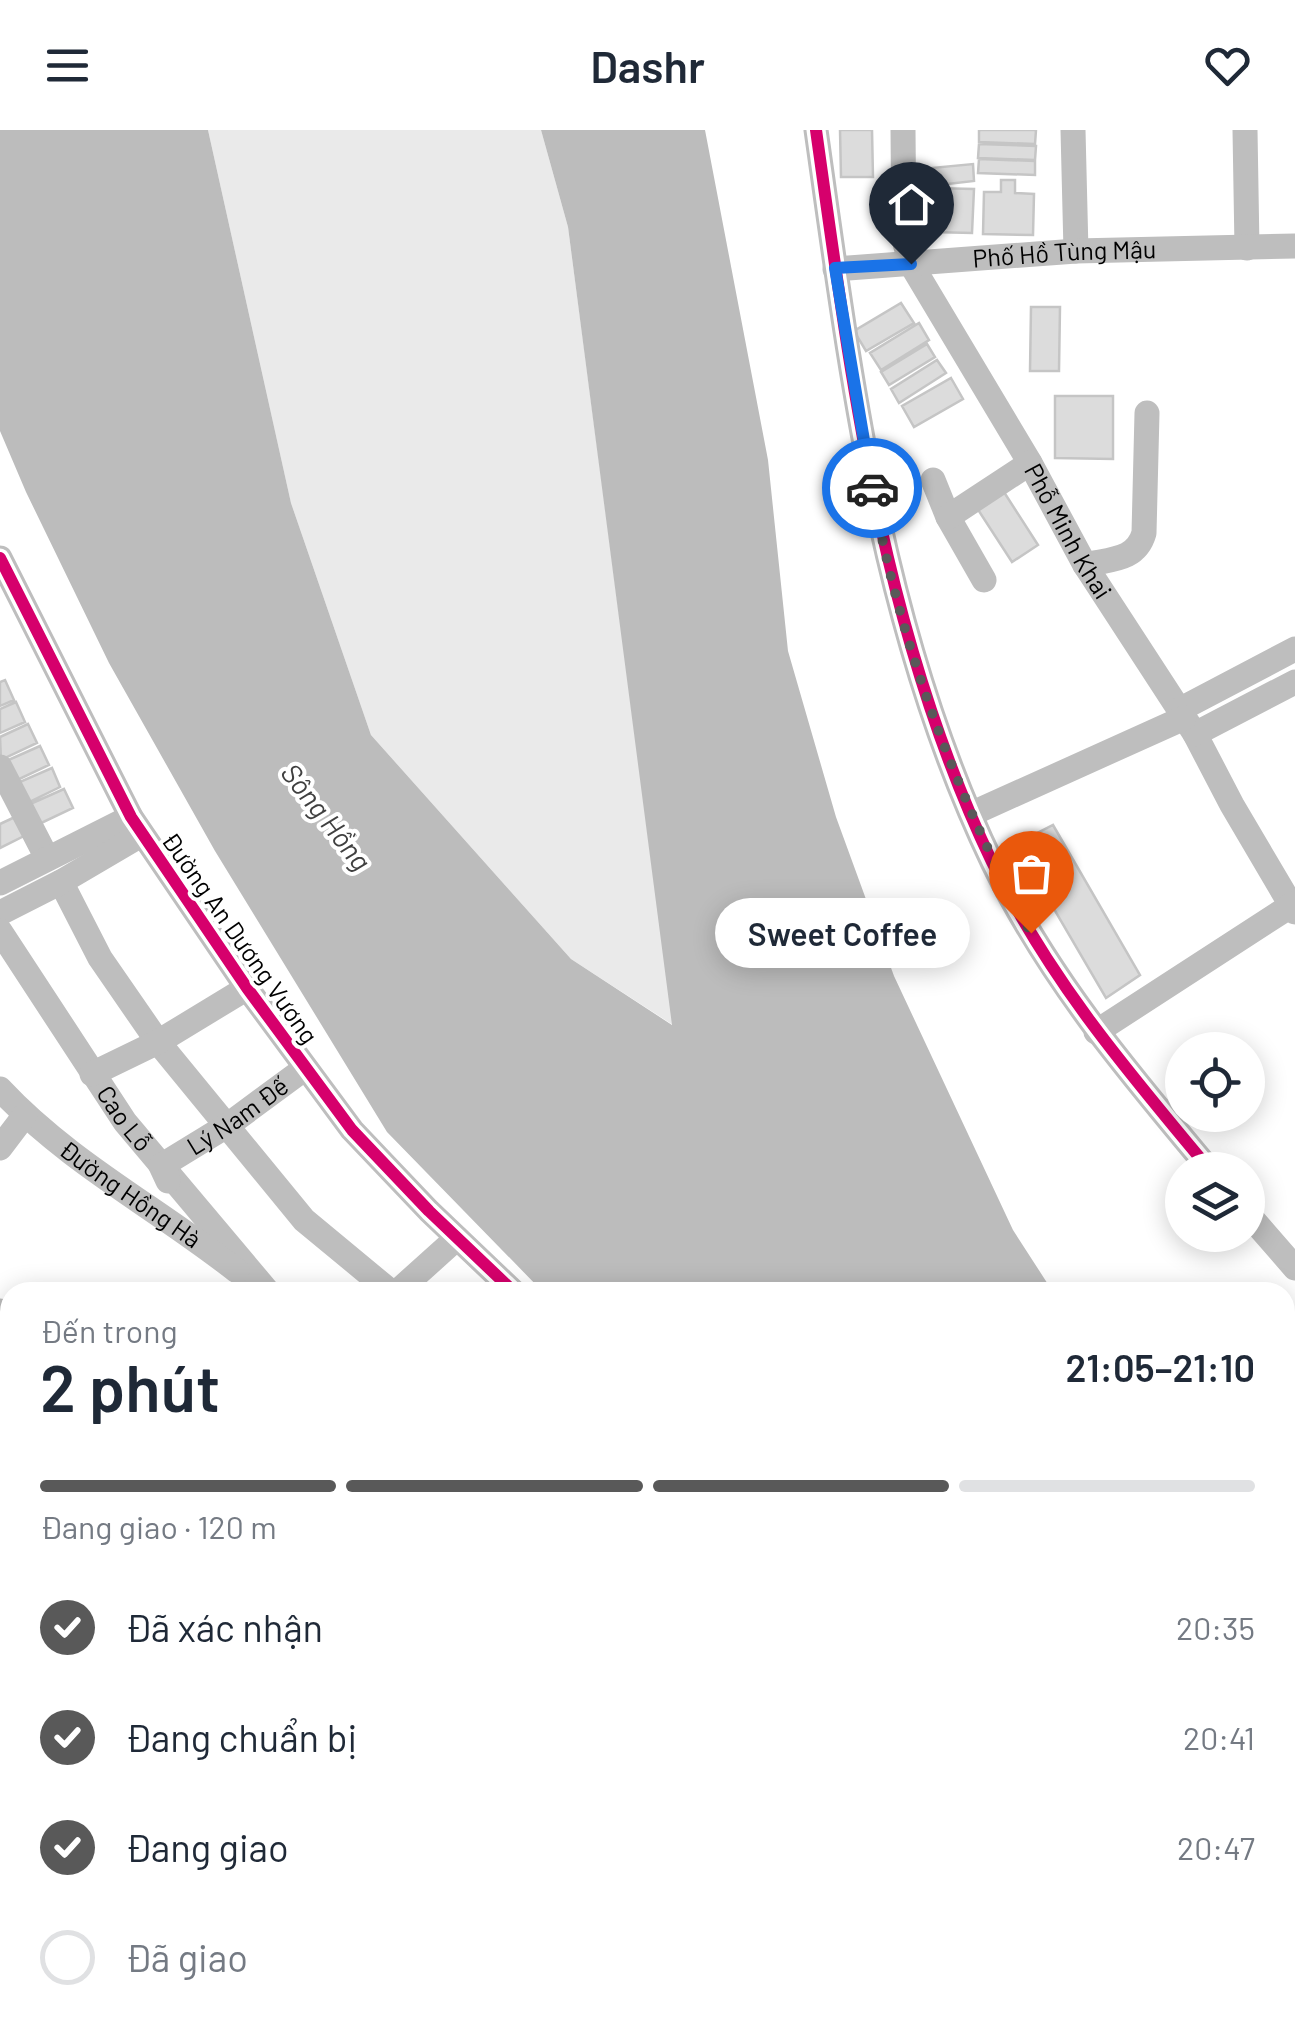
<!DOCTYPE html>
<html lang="vi">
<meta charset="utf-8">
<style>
body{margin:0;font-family:Barlow,sans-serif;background:#f6f6f7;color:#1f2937;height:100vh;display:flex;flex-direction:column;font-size:38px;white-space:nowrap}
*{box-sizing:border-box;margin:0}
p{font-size:32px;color:#747a83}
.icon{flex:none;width:55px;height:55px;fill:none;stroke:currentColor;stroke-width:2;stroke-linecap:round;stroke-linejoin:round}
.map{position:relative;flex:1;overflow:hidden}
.side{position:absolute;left:0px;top:1152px;width:1295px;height:752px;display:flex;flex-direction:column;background:#fff;border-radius:30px 30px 0 0;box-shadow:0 5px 25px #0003}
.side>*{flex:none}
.controls{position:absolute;left:1165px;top:902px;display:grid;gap:20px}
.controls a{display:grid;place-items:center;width:100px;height:100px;border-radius:50%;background:#fff;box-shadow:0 5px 25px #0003;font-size:50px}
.pin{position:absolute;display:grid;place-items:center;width:85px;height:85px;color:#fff;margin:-102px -42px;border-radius:50% 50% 50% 0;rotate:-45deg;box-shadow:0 0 10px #0007}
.pin .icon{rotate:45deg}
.courier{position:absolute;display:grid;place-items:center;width:100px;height:100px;margin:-50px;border:8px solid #1a73e8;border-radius:50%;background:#fff;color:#222;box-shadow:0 2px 12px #0007}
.bubble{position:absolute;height:70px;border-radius:35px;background:#fff;box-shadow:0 5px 25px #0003;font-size:32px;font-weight:600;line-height:70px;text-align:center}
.summary em{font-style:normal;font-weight:600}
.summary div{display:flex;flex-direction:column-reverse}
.summary{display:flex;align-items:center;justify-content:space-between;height:170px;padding:0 40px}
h1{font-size:65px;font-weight:600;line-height:75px}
.bar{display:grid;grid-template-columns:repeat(4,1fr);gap:15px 10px;align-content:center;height:120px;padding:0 40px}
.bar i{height:12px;border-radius:8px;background:#e0e1e3}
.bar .current{background:#595959}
.bar p{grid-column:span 4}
ol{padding:0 40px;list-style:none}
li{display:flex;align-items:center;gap:30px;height:110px}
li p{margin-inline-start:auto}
li .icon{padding:10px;border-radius:50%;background:#595959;color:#fff;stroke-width:4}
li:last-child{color:#747a83}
li i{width:55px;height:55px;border:5px solid #e0e1e3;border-radius:50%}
header{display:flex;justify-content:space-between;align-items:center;height:130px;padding:0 40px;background:#fff;font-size:45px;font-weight:600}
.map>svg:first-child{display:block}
</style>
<header><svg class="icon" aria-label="menu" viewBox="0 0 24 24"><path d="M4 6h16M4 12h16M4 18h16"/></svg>Dashr<svg class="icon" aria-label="heart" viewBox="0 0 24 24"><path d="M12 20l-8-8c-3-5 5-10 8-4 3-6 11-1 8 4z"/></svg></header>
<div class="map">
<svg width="1295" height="1903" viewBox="0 0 1295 1903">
<rect width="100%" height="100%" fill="#fff"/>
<path fill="#eaeaea" d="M208,0H541L568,97L673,895L571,829L371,605L291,373Z"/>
<path fill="#bcbcbc" d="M0,0H208L291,373L371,605L571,829L672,895L568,97L541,0H705L768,330L788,521L836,687L894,846L1013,1100L1053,1162H543L387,1002L215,721L109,533L26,362L0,301Z
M1285,1393L1295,1401V1828L1285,1820Z"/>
<path fill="#dcdcdc" stroke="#c5c5c5" stroke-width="2.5" d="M840,0H872L873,47H841Z
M979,0H1036L1035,14L979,12Z
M979,14L1036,16L1035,30L978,28Z
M979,29L1035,31V45L978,43Z
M973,34L974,51L912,58L910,40Z
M1001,50H1015V63L1034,64L1033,105L983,104L984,62H1001Z
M932,58L974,59L972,103L931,102Z
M901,173L914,193L866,221L854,201Z
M1031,177H1060L1059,241H1030Z
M919,193L929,210L881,240L870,223Z
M927,214L935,227L889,255L881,242Z
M937,230L946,243L899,273L891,259Z
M951,248L963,269L914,297L902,276Z
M1055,266H1113V329L1055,328Z
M1002,359L1038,415L1012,432L975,375Z
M5,550L14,570L0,576V552Z
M16,572L25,592L0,603V579Z
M28,594L37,613L1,630L0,607Z
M40,616L49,635L13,652L4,632Z
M52,638L60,657L25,674L15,654Z
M64,659L73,678L37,695L28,675Z
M15,687L24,706L0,718V694Z
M1053,695L1140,845L1106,868L1016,714Z
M10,1678V1733H8L0,1681Z
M3,1775L10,1818L0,1820V1776Z
M141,1895L143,1903H108L107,1897Z
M1105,1895H1127L1122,1903H1099Z
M1127,1895H1150L1144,1903H1122Z"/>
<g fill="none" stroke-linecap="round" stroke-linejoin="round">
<g stroke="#bebebe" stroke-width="25">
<path d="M816,0C851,249 882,503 992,732C1049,849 1128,942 1210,1040"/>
<path id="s1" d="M903,0L904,110L911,134L1030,333L1085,435L1195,604L1232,675L1295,782"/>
<path d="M1073,0L1076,121"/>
<path d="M1245,0L1247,118"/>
<path id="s2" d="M835,139L1076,121L1295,116"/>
<path d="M933,350L948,387L984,450"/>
<path d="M948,387L1030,333"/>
<path d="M0,428L131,687L247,858L352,1000L429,1081L514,1162"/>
<path d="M1085,435C1110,429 1136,431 1144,403L1147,283"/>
<path d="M1179,580L1295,519"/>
<path d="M1195,604L1295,552"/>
<path d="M0,637L47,728"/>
<path d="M971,684L1184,588"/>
<path d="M61,752L100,828L158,912L304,1090L391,1162"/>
<path d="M0,753L131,687"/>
<path d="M0,783L61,752L141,705"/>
<path id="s3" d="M0,801L125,992L268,1162"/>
<path d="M1096,902L1295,773"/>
<path d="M92,944L158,912L247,858"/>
<path id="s4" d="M0,959C69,1033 159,1079 237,1141"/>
<path d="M0,1018L25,985"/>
<path id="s5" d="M168,1051L161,1036L228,995L304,939"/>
<path d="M1248,1084L1295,1138"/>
<path d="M397,1162L457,1108"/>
<path d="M0,1181L10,1188"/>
<path d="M0,1221L10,1209"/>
<path d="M0,1436L10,1457"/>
<path d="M0,1767L10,1766"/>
<path d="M1285,1880L1295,1888"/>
<path d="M146,1895L148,1903"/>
<path d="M443,1895L446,1903"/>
<path d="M723,1895L731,1903"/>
<path d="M1038,1895L1048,1903"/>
<path d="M516,1903L534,1895"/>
<path d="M956,1903L964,1895"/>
<path d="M1200,1903L1207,1895"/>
</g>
<g stroke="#fff" stroke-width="19">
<path id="cycleway" d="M816,0C851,249 882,503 992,732C1049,849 1128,942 1210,1040
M0,428L131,687L247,858L352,1000L429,1081L514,1162"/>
</g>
<use href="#cycleway" stroke="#d6006c" stroke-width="12"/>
</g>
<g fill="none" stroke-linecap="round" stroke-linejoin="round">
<path stroke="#595959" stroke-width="10" stroke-dasharray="0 18" d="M872,358C900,513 955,665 1031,803"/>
<path stroke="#1a73e8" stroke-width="12" d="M872,358L835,138L911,134"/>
</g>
<g text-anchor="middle" stroke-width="8" stroke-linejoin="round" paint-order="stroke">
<g font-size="25" fill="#000" stroke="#fff">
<text dy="9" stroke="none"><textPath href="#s2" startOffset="230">Phố Hồ Tùng Mậu</textPath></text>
<text dy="9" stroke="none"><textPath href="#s1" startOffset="445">Phỗ Minh Khai</textPath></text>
<text transform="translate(240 808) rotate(55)" y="9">Đường An Dương Vương</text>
<text dy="9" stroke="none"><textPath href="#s5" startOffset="108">Lý Nam Đế</textPath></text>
<text dy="9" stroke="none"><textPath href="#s3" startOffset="225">Cao Lỗ</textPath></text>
<text dy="9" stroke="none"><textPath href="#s4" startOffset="168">Đường Hồng Hà</textPath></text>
</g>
<g font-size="28" font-style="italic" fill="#404040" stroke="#fff">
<text transform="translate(326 687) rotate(52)" y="10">Sông Hồng</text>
</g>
</g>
</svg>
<div class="controls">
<a><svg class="icon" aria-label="locate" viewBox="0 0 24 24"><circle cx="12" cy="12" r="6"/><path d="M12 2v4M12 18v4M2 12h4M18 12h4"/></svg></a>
<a><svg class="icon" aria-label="layers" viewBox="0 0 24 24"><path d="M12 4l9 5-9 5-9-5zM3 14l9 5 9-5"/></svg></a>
</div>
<div class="pin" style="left:1031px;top:803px;background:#ea580c"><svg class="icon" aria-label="bag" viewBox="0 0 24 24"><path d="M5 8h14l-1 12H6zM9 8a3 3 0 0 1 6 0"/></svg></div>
<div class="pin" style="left:911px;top:134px;background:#1f2937"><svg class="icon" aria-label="home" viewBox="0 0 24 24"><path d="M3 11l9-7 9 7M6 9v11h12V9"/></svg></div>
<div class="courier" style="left:872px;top:358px"><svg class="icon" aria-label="car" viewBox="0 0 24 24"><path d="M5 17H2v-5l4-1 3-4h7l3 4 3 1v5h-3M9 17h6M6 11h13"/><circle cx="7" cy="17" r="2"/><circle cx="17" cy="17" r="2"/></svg></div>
<div class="bubble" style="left:715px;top:768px;width:255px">Sweet Coffee</div>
<section class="side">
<div class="summary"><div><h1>2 phút</h1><p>Đến trong</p></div><em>21:05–21:10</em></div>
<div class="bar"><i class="current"></i><i class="current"></i><i class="current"></i><i></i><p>Đang giao · 120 m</p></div>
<ol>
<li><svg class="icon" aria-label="check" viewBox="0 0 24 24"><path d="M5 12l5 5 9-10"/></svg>Đã xác nhận<p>20:35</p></li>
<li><svg class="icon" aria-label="check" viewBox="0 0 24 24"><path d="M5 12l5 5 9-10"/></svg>Đang chuẩn bị<p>20:41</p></li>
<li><svg class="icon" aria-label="check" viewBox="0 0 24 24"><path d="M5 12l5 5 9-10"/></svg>Đang giao<p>20:47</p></li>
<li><i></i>Đã giao</li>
</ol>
</section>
</div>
